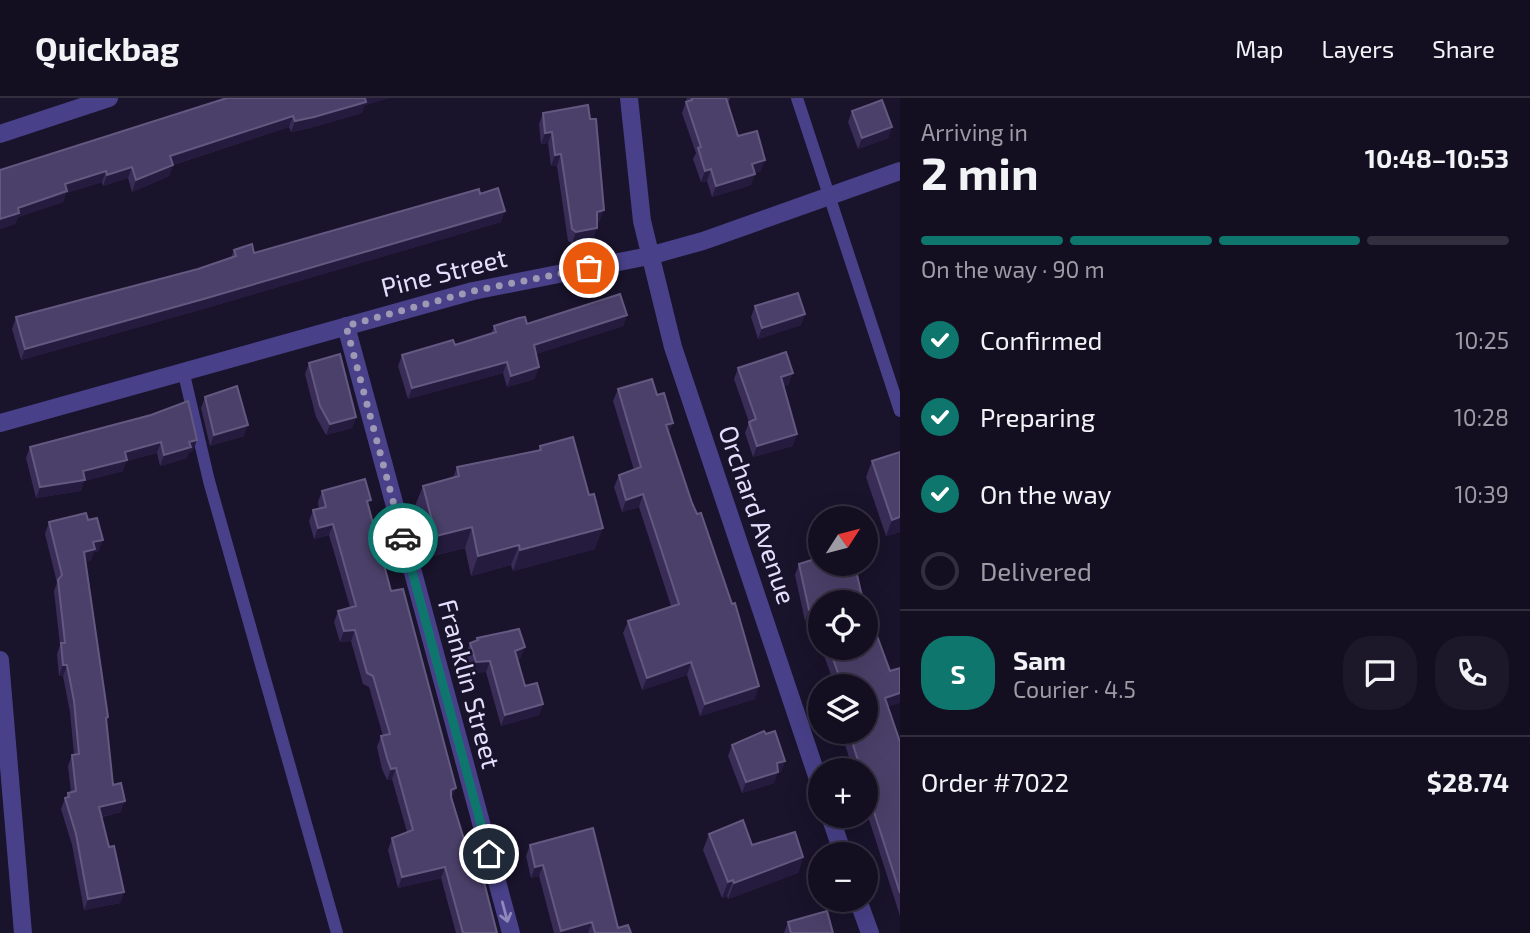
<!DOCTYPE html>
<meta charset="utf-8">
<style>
body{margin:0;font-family:"Exo 2",sans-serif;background:#1c1729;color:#f1f3f6;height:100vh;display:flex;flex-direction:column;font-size:26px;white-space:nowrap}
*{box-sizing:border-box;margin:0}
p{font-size:23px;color:#9d9ca5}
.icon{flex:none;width:38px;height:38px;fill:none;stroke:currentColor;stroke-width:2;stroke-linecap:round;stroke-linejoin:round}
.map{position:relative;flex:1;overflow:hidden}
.sheet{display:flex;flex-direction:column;background:#130e20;width:630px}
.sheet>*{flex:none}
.needle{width:46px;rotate:54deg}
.controls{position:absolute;left:808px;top:408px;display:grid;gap:14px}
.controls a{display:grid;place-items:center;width:70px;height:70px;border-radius:50%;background:#130e20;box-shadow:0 7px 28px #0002,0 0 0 2px #322e3e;font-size:35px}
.pin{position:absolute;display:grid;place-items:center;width:60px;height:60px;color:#fff;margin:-30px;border:4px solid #fff;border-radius:50%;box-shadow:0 2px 7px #0007}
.courier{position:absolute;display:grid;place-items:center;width:70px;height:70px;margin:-35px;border:5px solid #0f766e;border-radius:50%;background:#fff;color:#222;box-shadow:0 2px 9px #0007}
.head em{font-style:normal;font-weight:700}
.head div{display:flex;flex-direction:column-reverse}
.head{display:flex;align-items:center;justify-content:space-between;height:119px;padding:0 21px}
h1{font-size:46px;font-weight:700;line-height:52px}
.bar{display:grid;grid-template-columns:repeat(4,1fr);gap:10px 7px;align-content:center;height:84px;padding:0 21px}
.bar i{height:9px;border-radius:5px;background:#322e3e}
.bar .selected{background:#0f766e}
.bar p{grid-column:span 4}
.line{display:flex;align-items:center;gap:18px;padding:0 21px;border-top:2px solid #322e3e}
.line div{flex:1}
.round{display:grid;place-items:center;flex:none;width:74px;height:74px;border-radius:28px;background:#1c1729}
ol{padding:0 21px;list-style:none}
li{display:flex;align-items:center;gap:21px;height:77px}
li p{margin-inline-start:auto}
li .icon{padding:7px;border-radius:50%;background:#0f766e;color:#fff;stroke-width:4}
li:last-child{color:#9d9ca5}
li i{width:38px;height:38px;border:4px solid #322e3e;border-radius:50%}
header{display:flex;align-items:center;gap:42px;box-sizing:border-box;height:98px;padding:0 35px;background:#130e20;border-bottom:2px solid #322e3e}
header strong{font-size:33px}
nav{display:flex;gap:38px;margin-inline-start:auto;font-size:24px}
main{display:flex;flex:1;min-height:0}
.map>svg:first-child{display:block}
</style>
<header>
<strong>Quickbag</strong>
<nav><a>Map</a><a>Layers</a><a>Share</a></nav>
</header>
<main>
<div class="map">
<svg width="900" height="835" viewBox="0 0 900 835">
<rect width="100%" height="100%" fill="#19132b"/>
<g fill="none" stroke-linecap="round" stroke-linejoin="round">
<path stroke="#484088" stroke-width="12" d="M797,0L900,313
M183,272L209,383L337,835"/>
<path stroke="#484088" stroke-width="18" d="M629,0L642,123L673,249L821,690
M0,36L109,0
M346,228L511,835
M0,325L473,193L649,158L703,143L900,73
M830,718L843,756
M858,802L870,835"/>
<path stroke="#484088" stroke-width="18" d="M0,562L23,835"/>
</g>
<path fill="#392d57" d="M687,0H730L728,5L738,38L761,73L755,75L751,87L712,99L707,83L701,84L693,61L696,55L682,15Z
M200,8H364L362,15L310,30L291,34L289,29L173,67L169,78L132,94L128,80L103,88L102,84L66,95L63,104L18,119L15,126L0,131V72Z
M852,13L892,29L888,40L858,51L848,24Z
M543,15L600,123L597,124L593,141L572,145L568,143L557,68H551L548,45L541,46L539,26Z
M480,96L501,124L203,211L21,262L12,231L16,219L198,171L231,159L234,152L254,155Z
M755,208L805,216L801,227L758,241L751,219Z
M627,217L623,228L536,256L535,281L507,289L503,275L408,301L398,268L402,257L455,247L491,236L494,228Z
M309,265L356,319L352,330L326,337L316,319L305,276Z
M738,270L789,286L784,288L793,348L753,359L745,335L749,324L734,281Z
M618,291L669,337L755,601L700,618L687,577L642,592L623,535L628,523L671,508L639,409L622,414L614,389L619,377L634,372L613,303Z
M205,299L244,338L210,348L201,310Z
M151,317L193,353L189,354L187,360L160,368L157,355L126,363L123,373L84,383L81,393L36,400L26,360L30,349Z
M540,348L595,451L513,473L511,467L471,478L465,450L429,459L415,408L423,388L453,380L457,369L538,353Z
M900,354V434L886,438L866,379L872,363Z
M322,393L369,409L391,493L475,777L497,835H456L441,780L398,790L388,752L392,740L407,734L392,681L387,682L382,671L377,649L381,638H383L369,589L363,586L351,543L340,544L334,524L338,513L350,509L329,437L314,441L309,423L313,412L319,411L318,404Z
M88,422L99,453L94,454L91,462L86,463L108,619L106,625L113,687L121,714L102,719L109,749L124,794L120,805L84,812L72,747L61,711L65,700L66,699L68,695L71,694L68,668L72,657H74L70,614L63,578H59L57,556L60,547L54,493L57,485L45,436L49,424Z
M799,466L821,504V550H866L888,608L900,644V818L866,712V672H853L841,634H866V588H832L834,585L811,522L805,523L795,477Z
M477,540L525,549L520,560L518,561L525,588L543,606L539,617L501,628L486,574L472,575L466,556L470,545L476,543Z
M766,636L785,663L781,674L777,675L774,685L742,695L728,658L732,647Z
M709,736L752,747L803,759L798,775L728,801L727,798L722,800L703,752Z
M530,747L618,830L631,835H554L539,778L531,780L526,758Z
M788,824L833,835H784Z"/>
<path fill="#241b3e" d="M363,0H390L364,8L362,15L310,30L291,34L295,23Z
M293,18L289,29L166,69L170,58Z
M892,29L888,40L858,51L862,40Z
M552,34L548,45L541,46L545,35Z
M561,56L557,68H551L555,57Z
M765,62L761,73L748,77L752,66Z
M173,67L169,78L132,94L136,82Z
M132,69L128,80L103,88L107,77Z
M711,71L707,83L701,84L705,73Z
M106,73L102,84L66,95L63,104L18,119L15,126L0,131V121L18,110L65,86Z
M755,76L751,87L712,99L716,88Z
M604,112L600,123L593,125L597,114Z
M505,113L501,124L203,211L21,262L25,251Z
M597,130L593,141L572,145L576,134Z
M805,216L801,227L758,241L762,230Z
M627,217L623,228L530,258L534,247Z
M507,264L503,275L408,301L412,290Z
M539,269L535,281L507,289L511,278Z
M793,275L789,286L777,290L781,279Z
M356,319L352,330L326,337L330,326Z
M673,325L668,338L666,327Z
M248,327L244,338L210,348L214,337Z
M797,336L793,348L753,359L757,348Z
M197,342L193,353L189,354L187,360L160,368L164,357L189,344Z
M161,344L157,355L126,363L123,373L84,383L81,393L36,400L40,389L83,373L125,354Z
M643,396L639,409L622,414L626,402Z
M900,419V434L886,438L892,422Z
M333,426L329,437L314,441L318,430Z
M472,429L465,450L429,459L436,438Z
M603,430L595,451L513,473L520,452Z
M103,442L99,453L94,454L91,462L80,465L84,454L93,444Z
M519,447L511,467L471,478L478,458Z
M815,510L811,522L805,523L809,512Z
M355,532L351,543L340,544L344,533Z
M525,549L520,560L511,564L515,553Z
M490,563L486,574L472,575L476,564Z
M691,564L687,577L642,592L647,580Z
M63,567H67L63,578H59Z
M759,588L755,601L700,618L705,606Z
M900,595V605L881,611L885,600Z
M543,606L539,617L501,628L505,617Z
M785,663L781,674L777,675L774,685L742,695L746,684L777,665Z
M396,670L392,681L387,682L391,671Z
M456,690L452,701L447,703L451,692Z
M125,703L121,714L95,720L99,709Z
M803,759L798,775L728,801L734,785Z
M543,767L539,778L531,780L535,769Z
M445,769L441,780L398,790L402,779Z
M733,782L727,798L722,800L728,784Z
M124,794L120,805L84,812L88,801Z
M592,824L588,835H560L561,833Z"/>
<path fill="#4b4069" stroke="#635980" stroke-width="2" d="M227,0H365L366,4L314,19L295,23L293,18L170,58L173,67L136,82L132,69L107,77L106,73L65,86L67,93L18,110L19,115L0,121V72Z
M692,0H726L738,38L757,33L765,62L752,66L755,76L716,88L711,71L705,73L698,50L701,49L686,4L692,2Z
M882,2L892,29L862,40L852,13Z
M588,7L590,21H596L604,112L597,114V130L576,134L572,131L561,56L555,57L552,34L545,35L543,15Z
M498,90L505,113L207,200L25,251L16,219L198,171L236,158L234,152L252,146L254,155L479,91L480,96Z
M798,195L805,216L762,230L755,208Z
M620,196L627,217L534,247L539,269L511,278L507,264L412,290L402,257L453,242L455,247L496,234L494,228L519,220L525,219L527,226Z
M786,254L793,275L781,279L797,336L757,348L749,324L756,321L738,270Z
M340,256L356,319L330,326L320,308L309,265Z
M652,281L657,297L664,295L673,325L666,327L692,405L697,416L701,415L732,506L735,505L759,588L705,606L691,564L647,580L628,523L679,506L643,396L626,402L619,377L641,369L618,291Z
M237,288L248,327L214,337L205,299Z
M188,303L197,342L189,344L191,349L164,357L161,344L125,354L127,362L83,373L85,382L40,389L30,349L151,317Z
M573,339L589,397L594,396L603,430L520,452L519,447L478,458L472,429L436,438L423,388L459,378L457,369L541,352L540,348Z
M900,354V419L892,422L872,363Z
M365,381L371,402L367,403L391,493L403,491L456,690L451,692V699L475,777L482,776L497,835H463L445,769L402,779L392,740L413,732L396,670L391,671L387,660L381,638L390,636L373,578L367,575L355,532L344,533L338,513L356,508L333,426L318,430L313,412L326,409L322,393Z
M86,415L88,422L97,420L103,442L93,444L95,451L84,454L108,619L106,620L113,687L121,685L125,703L99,709L109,749L114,748L124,794L88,801L76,736L65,700L69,699L68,695L76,693L72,657L79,656L74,603L67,567H63L61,545H65L58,482L62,477L49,424Z
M821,459V466H843L845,471L855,468L861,494L865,504H821V528L815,510L809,512L799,466Z
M866,508L890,573L900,570V595L885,600L900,644V795L866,689V672H861L849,634H866V588H834L833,585L841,583L829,550H866Z
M519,531L525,549L515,553L525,588L537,585L543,606L505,617L490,563L476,564L470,545L478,542L477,540Z
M764,633L766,636L775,633L785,663L777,665L778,674L746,684L732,647Z
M743,722L752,747L795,734L803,759L734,785L733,782L728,784L709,736Z
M593,730L618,830L628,827L631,835H595L592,824L561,833L543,767L535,769L530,747Z
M827,813L833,835H791L788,824Z"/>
<defs><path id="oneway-shaft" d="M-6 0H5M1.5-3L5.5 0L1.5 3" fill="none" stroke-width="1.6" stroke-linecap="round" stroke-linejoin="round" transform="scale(1.75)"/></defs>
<use stroke="#8e88bd" href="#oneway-shaft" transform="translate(505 814) rotate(75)"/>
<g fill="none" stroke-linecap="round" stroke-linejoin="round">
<path stroke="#9d98b4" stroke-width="7" stroke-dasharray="0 12.6" d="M403,440L346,228L473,193L589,170"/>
<path stroke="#0f766e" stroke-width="9" d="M403,440L489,756"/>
</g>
<g text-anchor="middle" stroke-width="5" stroke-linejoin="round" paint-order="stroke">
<g font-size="26" fill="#e4dffd" stroke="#19132b">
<text transform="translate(444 175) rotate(-14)" y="9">Pine Street</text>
<text transform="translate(757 417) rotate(71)" y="9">Orchard Avenue</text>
<text transform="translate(469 586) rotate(75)" y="9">Franklin Street</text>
</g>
</g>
</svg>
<div class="controls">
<a><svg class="needle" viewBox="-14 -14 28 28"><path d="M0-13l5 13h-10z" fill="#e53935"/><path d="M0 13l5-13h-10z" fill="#9d9ca5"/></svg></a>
<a><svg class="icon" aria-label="locate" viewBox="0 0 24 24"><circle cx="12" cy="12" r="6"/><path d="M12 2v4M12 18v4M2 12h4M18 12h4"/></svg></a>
<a><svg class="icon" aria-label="layers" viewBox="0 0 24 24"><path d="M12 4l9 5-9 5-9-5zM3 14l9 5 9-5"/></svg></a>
<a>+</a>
<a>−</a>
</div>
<div class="pin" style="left:589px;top:170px;background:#ea580c"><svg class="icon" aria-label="bag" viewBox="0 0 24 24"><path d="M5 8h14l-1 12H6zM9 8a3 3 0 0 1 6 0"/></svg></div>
<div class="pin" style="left:489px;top:756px;background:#1f2937"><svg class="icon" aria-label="home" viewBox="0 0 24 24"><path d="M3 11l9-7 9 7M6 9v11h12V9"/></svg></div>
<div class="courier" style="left:403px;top:440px"><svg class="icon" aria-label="car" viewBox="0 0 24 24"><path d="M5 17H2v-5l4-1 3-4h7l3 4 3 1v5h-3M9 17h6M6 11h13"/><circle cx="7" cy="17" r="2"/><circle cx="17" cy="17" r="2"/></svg></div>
</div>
<section class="sheet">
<div class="head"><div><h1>2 min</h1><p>Arriving in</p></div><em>10:48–10:53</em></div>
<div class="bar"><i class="selected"></i><i class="selected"></i><i class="selected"></i><i></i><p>On the way · 90 m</p></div>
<ol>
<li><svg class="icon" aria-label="check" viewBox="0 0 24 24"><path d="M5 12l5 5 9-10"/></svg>Confirmed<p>10:25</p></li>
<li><svg class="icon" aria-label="check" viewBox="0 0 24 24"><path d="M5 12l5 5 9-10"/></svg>Preparing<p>10:28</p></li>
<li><svg class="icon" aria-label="check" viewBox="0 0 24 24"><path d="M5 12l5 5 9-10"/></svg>On the way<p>10:39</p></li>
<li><i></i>Delivered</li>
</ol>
<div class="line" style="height:126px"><b class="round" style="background:#0f766e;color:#fff">S</b><div><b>Sam</b><p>Courier · 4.5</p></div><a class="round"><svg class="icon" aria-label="chat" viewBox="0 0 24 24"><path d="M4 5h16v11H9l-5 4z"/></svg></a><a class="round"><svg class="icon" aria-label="phone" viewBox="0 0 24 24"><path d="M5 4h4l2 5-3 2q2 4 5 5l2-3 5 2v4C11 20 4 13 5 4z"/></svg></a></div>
<div class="line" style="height:91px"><div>Order #7022</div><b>$28.74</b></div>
</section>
</main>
